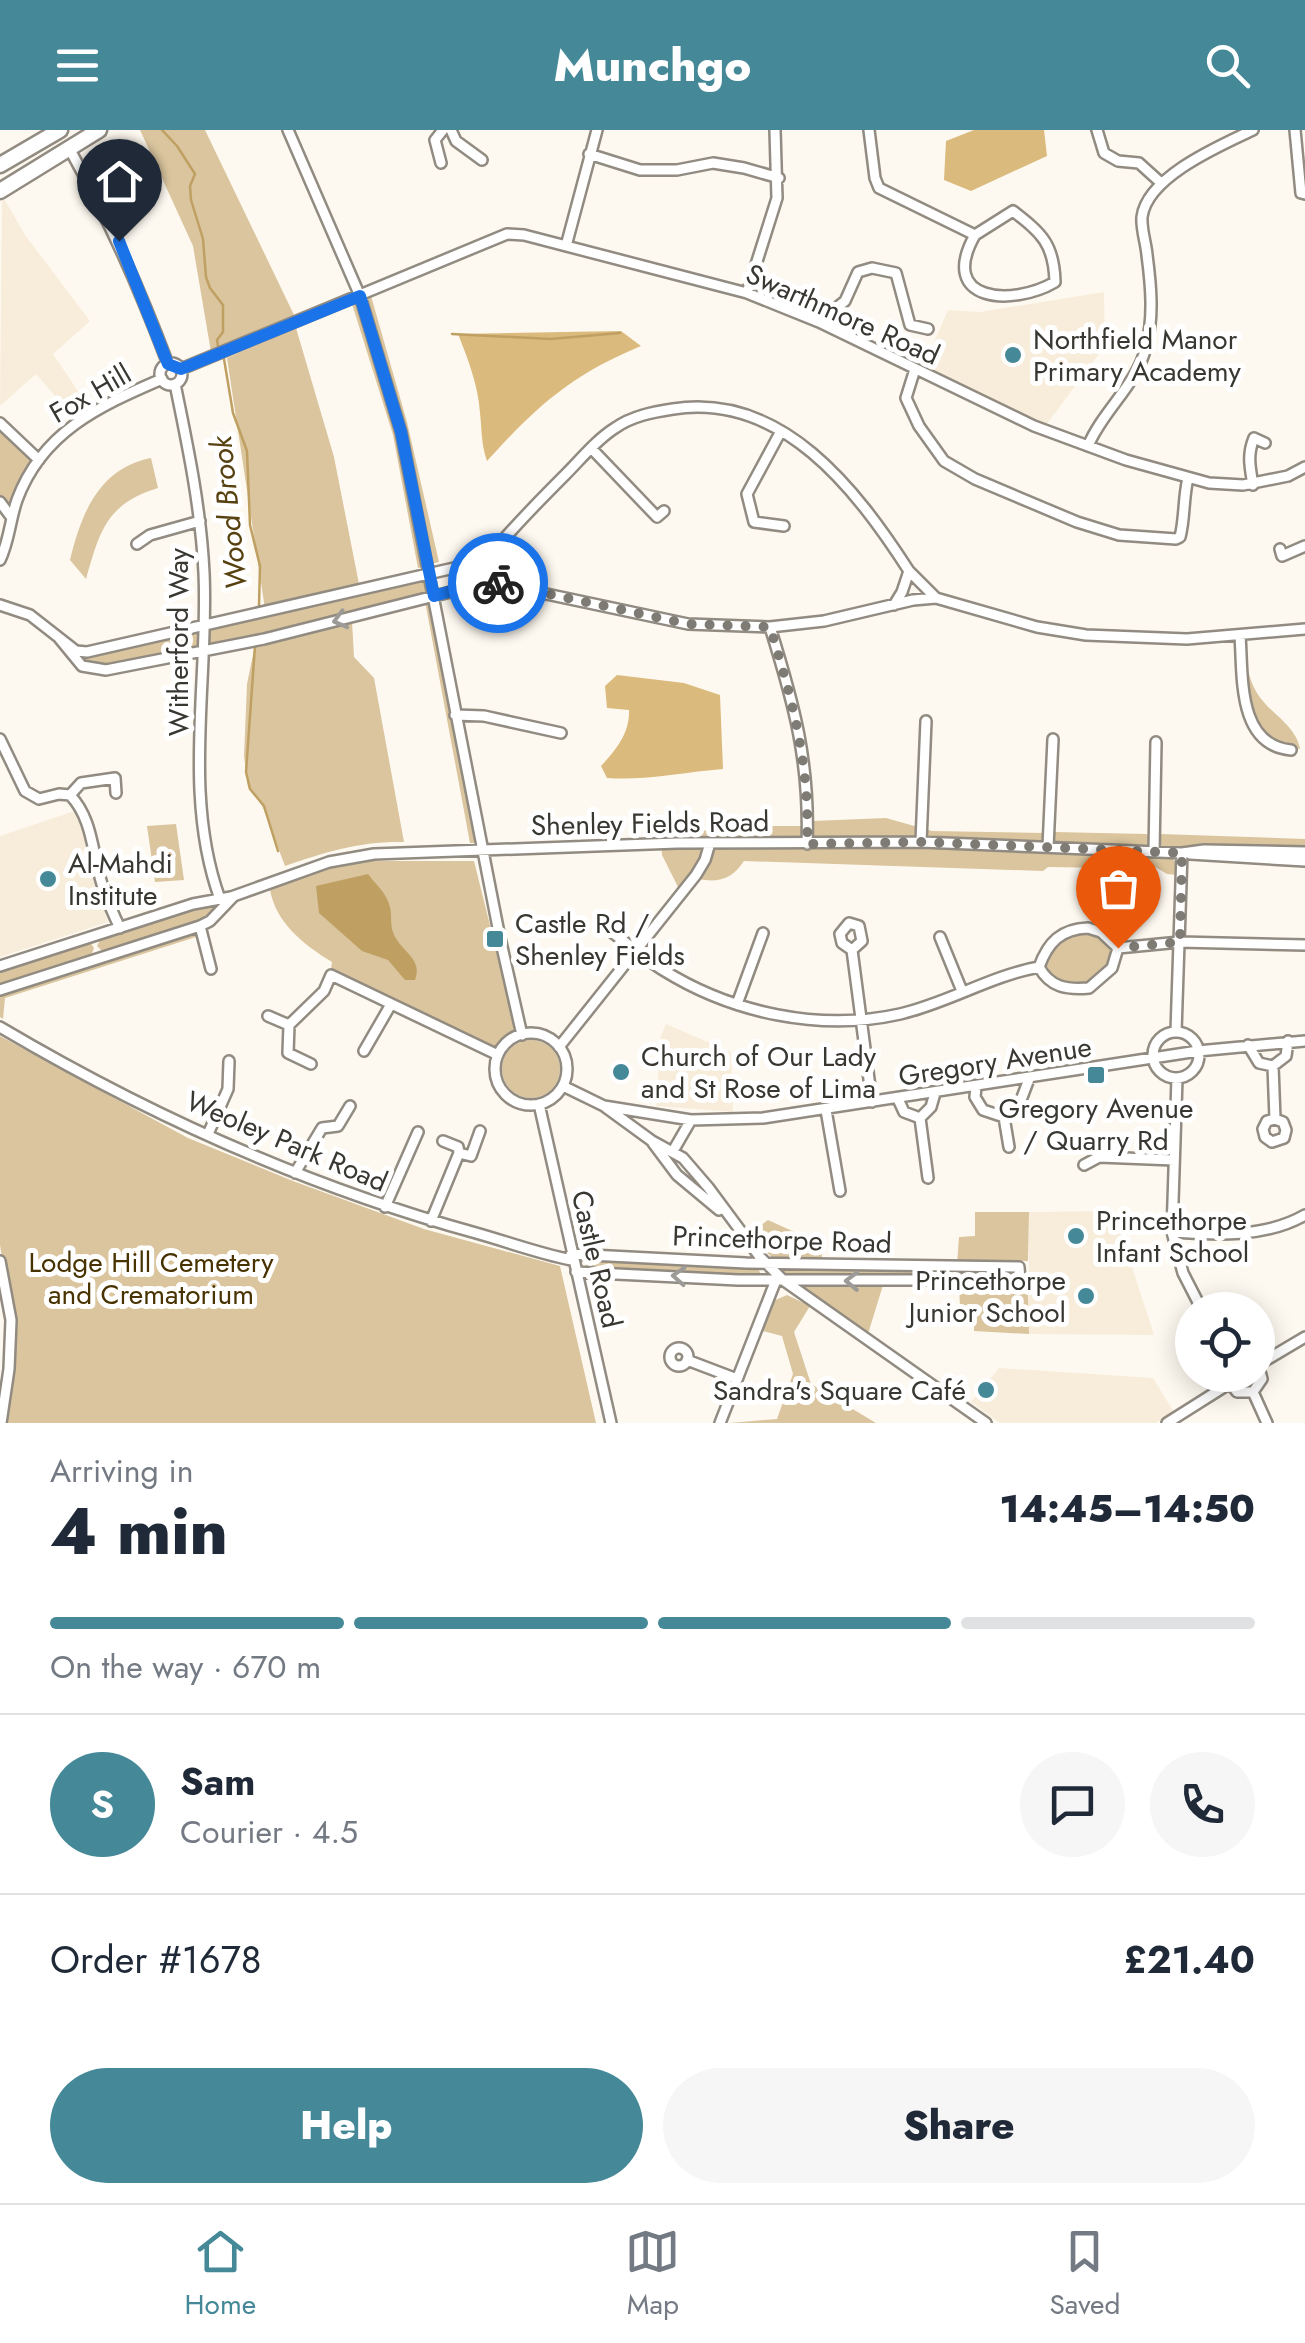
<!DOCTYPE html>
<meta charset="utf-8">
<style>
body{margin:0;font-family:Jost,sans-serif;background:#f6f6f7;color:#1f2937;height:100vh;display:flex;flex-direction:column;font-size:38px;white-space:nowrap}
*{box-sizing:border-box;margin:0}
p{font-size:32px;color:#747a83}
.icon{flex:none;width:55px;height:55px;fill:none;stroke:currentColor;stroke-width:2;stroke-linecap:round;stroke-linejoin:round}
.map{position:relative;height:1293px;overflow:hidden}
.panel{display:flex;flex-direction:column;background:#fff;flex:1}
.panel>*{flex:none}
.tools{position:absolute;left:1175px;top:1162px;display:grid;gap:20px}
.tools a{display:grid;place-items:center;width:100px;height:100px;border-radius:50%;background:#fff;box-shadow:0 5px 25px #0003;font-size:50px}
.pin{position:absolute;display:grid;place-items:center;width:85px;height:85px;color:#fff;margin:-102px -42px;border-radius:50% 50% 50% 0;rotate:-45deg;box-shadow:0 0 10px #0007}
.pin .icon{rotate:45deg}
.courier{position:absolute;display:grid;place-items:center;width:100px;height:100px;margin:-50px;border:8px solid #1a73e8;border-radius:50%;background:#fff;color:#222;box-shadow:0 2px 12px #0007}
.headline em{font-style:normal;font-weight:800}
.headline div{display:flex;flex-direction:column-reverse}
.headline{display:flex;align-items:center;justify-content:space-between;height:170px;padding:0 50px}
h1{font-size:65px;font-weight:800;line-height:75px}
.bar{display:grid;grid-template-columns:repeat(4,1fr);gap:15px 10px;align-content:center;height:120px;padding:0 50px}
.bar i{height:12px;border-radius:8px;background:#e0e1e3}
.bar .current{background:#458898}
.bar p{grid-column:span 4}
.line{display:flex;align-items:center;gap:25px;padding:0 50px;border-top:2px solid #e0e1e3}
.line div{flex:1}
.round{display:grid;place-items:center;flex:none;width:105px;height:105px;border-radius:52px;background:#f6f6f7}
.button{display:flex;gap:20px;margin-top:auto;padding:20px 50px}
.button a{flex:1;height:115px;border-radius:60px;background:#458898;color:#fff;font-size:40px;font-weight:800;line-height:115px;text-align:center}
.button a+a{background:#f6f6f7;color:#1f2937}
header{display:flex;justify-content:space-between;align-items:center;height:130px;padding:0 50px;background:#458898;color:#fff;font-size:45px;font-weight:800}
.tab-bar{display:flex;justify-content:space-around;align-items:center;height:140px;border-top:2px solid #e0e1e3;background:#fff;font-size:28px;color:#747a83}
.tab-bar a{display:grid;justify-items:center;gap:5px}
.tab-bar .current{color:#458898}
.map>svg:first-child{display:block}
</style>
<header><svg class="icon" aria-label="menu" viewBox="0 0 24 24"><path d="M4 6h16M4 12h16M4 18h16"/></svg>Munchgo<svg class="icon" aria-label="search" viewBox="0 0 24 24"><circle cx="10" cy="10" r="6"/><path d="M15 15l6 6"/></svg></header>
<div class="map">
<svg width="1305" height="1293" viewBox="0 0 1305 1293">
<rect width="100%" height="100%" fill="#fef9f0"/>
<path fill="#f7edda" d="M2,65L25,105L90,191L53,224L90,279L75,289L36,244L0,276Z
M1104,162L1105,216L1046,295L924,235L948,180L980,182Z
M77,680L108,792L0,827V706Z
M666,894L731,922L733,982L656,976L661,906Z
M1114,1081L1154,1205L1029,1204V1082Z
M999,1238L1153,1248L1174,1282L1156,1293H1000L971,1272Z"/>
<path fill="#dac59e" d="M140,0H205L295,187L211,222L193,116Z
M371,166L407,292L439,432L431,434L404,300L363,168Z
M358,172L398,300L426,436L418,438L393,305L352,174Z
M296,198L334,327L359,454L265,479L227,228Z
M0,295L35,328L17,360L10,382L0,369Z
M151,328L158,358C106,374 100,401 86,449L70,430C81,384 99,338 151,328Z
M425,448L430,464L206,517V499Z
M431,469L477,706L474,713H470L425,471Z
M352,491L354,527L374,548L404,712C361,711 325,722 285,736L262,675L248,657L244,626L247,554L255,515Z
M201,498L202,518L107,539L83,532L87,525Z
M1244,509C1246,528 1247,547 1257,563C1269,583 1296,595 1300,619L1268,612L1248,577Z
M886,688L932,701L1045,703L1041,712L903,709L971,717L1171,728L1177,733L1178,745L1167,744L1150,734H1118L1108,738L1048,737L1043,741L744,731C732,749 719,753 698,749L684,769L662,725L660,701L760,700L770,696H800L813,691Z
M176,694L184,750L155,752L147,696Z
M1054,702L1146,704L1150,706V715L1054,712Z
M1160,704L1305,709V719L1160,716Z
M372,731H474L518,908L495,920L345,852L331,839L332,832C304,815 276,793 270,760L328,738Z
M215,776C198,802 134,812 103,822L97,816L100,810L173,785Z
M193,801L199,806L5,868L3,889L0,887V864Z
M1076,802L1099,805L1113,819C1105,854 1065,872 1044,836C1049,820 1059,808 1076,802Z
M90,812L94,818L91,826L0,857V840Z
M0,906L188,1008L293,1051L424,1099L560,1136L596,1293H5L12,1187L0,1115Z
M502 939a29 29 0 1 1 58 0a29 29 0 1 1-58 0Z
M975,1082H1029L1028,1131L992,1130L991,1136L957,1134L959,1107L975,1106Z
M768,1090L821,1114L822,1129L775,1130L748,1105Z
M585,1130L756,1135L762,1146L587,1136Z
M781,1138H987V1148H787Z
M792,1153L883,1155L868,1204Z
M959,1154L1028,1159L1029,1204L974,1201V1178L960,1177Z
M787,1165L810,1176L794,1202L811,1254L876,1293H730L777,1289L793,1244L782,1206L759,1200L773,1171Z"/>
<path fill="#dbba7d" d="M974,0H1044L1047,26L971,61L944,50L946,11Z
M621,201L641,216C571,245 537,276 487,331C481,313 482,301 480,283C478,255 468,229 458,204Z
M617,545L684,553L720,565L723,639C684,642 645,651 607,648L601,636C616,620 630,603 629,580L607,578L605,556Z"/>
<path fill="#bfa062" d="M368,744C376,755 386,762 390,777C392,785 390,794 393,802C399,821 424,828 415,850H405L388,830L362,821L319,783L316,756Z"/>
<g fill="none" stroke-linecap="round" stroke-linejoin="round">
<path stroke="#bfa062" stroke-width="2.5" d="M162,0L177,16L195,44L190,56L191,70L203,109L206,147L210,158L223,175V202L217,210L218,216
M452,204L550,209L620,203
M224,229L233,283L247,321L250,395L260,436L259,475
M255,516L246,642L250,659L264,676L278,721"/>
<g stroke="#918b81" stroke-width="14">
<path id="minor" d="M288,0L360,166L401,302L500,808L522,905
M451,0L456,11L482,30
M869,0L875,48L879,58L975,105C937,172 1012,177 1055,152C1054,113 1041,103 1013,81L975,105
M1097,0L1104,23L1118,31L1139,33L1160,52
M1295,0L1301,63L1305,64
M69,18C110,92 138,155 168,234
M589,24L640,40H677L713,33L744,38L779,48
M441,33L435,10L443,0
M566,116L597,0
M747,163L777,68L775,0
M819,192L845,171L858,142L872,138L896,143L910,195L928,199
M160 244a11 11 0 1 1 22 0a11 11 0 1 1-22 0Z
M181,239L507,104L524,105L747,163L819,192L1034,296L1126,330L1209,353L1243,355L1288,346L1305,337
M915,239L906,268L919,296L944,331L975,349L1077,392L1119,405L1176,409L1180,407C1185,388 1183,369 1188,348
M175,254C188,317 201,379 204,443C209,550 182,665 220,769
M0,293L39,330
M781,301L747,364L754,392L784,396
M1088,316C1103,280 1137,255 1146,217C1154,188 1151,155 1147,125C1146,113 1141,99 1142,87C1147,47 1219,16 1253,0
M591,318L657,387L664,381
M1253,355C1250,337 1247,325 1254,308L1265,313
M0,372L12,388
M137,414L150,405L200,391
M1280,419L1282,426L1305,416
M0,430C9,412 10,390 17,370C42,302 99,276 162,249
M909,441L936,468
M490,452L487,442L492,423C515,395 540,370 565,345C581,329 596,310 615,298C632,286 653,282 673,279C782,262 856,359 909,441L902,462L894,475
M0,475L30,485L76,521L87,522L489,430
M770,497C794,574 810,632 807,714
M1240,505C1243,546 1237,615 1291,620
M59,508L82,536L106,540L264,509L490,452L688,494L770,497L824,491L913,470L936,468L1037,497L1086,505L1187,509L1305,499
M455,585L484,586L561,603
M0,609L25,661L39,669L59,664L70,665C93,689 92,723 102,754C107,769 113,784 120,798
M70,665L81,653L115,648L116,663
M921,712L926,591
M1048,717L1053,609
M1154,722L1156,612
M1190,724L1305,731
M601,794C622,809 641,826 663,840C732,883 820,902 900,884C948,873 990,846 1039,837
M200,796L211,839
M1088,798L1101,802L1118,818L1112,838L1089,858C1066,860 1050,857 1039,837C1048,812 1061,799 1088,798Z
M940,807L962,861
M1118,818L1180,812L1305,815
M852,820L862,811L859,796L849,793L840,804L842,813L852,820L872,972
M0,836L193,774L231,767L329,732L374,724L677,713L921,712L1182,723L1204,720L1305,722
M0,860L200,796L210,791L233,767
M737,874L763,803
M268,886L289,895
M0,897C149,985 309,1057 476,1103C508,1112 540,1124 572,1130
M1176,902L1182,723
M1153 925a23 23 0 1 1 46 0a23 23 0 1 1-46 0Z
M495 939a36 36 0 1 1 72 0a36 36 0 1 1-72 0Z
M1248,915L1259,933L1273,936L1286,926L1288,911
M559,917L696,745L705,730L710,713
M364,921L390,876
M311,934L288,923L289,895L324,861L331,845L498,925
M1273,936L1275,989L1283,992L1286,1000L1284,1008L1272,1012L1265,1007L1263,999L1267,991L1275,989
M1177,948L1172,1102L1183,1143L1202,1180
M563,956L604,976L652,1011L683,1028L708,1057L760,1127L783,1150L986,1293
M976,957L975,967L983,980L1004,987L1018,978L1029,949
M898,969L904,982L920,988L931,977L935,963
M539,974L611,1293
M604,976L691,990L763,988L1198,921L1305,911
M826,980L840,1061
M1004,987L1009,1017
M920,988L928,1048
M208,1004L228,959L229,931
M443,1011L458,1017L459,1023
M653,1013L677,1045L719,1080
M673,1021L691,990
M1084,1035L1099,1027L1174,1030
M295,1043L322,998L338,996L350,976
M385,1077L418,1002
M431,1091L459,1023L471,1026L480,1001
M1172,1102C1216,1105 1265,1108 1305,1085
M571,1124L746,1133L1019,1137L1020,1150H738L576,1142
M0,1131L11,1190L9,1239L1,1293
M670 1227a9 9 0 1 1 18 0a9 9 0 1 1-18 0Z
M687,1230L737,1249
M1258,1235L1305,1207
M1224,1245L1237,1262H1253L1262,1249L1258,1234
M1253,1262L1267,1293
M720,1293L776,1150
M1167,1293L1243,1245"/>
</g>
<g stroke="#918b81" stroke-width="19">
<path id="highway" d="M0,35L60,0
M0,61L99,0"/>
</g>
<use href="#minor" stroke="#fff" stroke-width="9"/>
<use href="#highway" stroke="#fff" stroke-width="14"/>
</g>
<defs><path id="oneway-chevron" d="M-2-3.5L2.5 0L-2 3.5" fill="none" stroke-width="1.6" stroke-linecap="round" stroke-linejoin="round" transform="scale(2.5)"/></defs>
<g stroke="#9c9b98">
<use href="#oneway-chevron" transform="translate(340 490) rotate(165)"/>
<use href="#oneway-chevron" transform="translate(679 1146) rotate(-176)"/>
<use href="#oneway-chevron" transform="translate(852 1151) rotate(-179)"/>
</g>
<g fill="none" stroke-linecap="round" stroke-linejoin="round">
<path stroke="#7e7b74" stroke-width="10" stroke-dasharray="0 18" d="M498,453L688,494L770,497C793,572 810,635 807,714L921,712L1182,723L1180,812L1118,818"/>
<path stroke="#1a73e8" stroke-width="12" d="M119,111L168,234L181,239L360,166L401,302L434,466L468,456L498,453"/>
</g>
<g fill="#458898" stroke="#fff" stroke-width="4">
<circle cx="1013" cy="225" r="10"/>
<circle cx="48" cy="749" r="10"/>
<rect x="485" y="799" width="20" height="20" rx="5"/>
<circle cx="621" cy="942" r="10"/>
<rect x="1086" y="935" width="20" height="20" rx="5"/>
<circle cx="1076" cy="1106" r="10"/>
<circle cx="1086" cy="1166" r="10"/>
<circle cx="986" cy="1260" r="10"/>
</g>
<g text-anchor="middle" stroke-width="10" stroke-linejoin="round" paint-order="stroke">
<g font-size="28" fill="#393732" stroke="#fff">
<text transform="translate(843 184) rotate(24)" y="10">Swarthmore Road</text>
<text transform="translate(90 263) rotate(-30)" y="10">Fox Hill</text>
<text transform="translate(178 512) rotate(-90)" y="10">Witherford Way</text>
<text transform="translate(650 693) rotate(-1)" y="10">Shenley Fields Road</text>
<text transform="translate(995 931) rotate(-9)" y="10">Gregory Avenue</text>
<text transform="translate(287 1011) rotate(23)" y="10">Weoley Park Road</text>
<text transform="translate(782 1109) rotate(2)" y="10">Princethorpe Road</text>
<text transform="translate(597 1129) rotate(77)" y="10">Castle Road</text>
</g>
<g font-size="28" fill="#393732" stroke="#fff" text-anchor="start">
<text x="1033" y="219">Northfield Manor<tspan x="1033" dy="32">Primary Academy</tspan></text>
<text x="68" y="743">Al-Mahdi<tspan x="68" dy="32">Institute</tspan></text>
<text x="515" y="803">Castle Rd /<tspan x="515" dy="32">Shenley Fields</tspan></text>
<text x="641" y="936">Church of Our Lady<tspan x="641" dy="32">and St Rose of Lima</tspan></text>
<text x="1096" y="988" text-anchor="middle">Gregory Avenue<tspan x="1096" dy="32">/ Quarry Rd</tspan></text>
<text x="1096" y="1100">Princethorpe<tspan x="1096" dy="32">Infant School</tspan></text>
<text x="1066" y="1160" text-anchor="end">Princethorpe<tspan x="1066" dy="32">Junior School</tspan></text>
<text x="966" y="1270" text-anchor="end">Sandra's Square Café</text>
</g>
<g font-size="28" fill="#483300" stroke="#fff">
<text x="151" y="1142">Lodge Hill Cemetery<tspan x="151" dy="32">and Crematorium</tspan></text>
</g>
<g font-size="30" font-style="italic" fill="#574110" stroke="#fff">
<text transform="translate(229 383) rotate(-96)" y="10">Wood Brook</text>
</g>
</g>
</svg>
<div class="tools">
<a><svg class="icon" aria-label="locate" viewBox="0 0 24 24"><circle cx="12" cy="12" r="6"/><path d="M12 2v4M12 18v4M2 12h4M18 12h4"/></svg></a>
</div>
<div class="pin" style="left:1118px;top:818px;background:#ea580c"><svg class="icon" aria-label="bag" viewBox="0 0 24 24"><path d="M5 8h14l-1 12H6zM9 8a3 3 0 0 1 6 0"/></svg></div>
<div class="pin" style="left:119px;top:111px;background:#1f2937"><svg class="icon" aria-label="home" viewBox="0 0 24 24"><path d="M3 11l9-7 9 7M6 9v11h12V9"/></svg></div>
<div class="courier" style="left:498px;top:453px"><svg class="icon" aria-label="bike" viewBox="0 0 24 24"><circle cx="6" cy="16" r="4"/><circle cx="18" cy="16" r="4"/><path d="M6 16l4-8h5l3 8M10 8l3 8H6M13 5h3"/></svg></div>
</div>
<section class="panel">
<div class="headline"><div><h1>4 min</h1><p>Arriving in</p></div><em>14:45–14:50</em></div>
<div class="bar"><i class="current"></i><i class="current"></i><i class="current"></i><i></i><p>On the way · 670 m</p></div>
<div class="line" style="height:180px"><b class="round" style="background:#458898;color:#fff">S</b><div><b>Sam</b><p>Courier · 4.5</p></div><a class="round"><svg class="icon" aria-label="chat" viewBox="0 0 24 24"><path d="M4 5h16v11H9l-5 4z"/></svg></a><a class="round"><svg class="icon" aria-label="phone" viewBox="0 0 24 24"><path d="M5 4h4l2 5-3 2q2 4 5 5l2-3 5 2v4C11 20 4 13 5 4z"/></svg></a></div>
<div class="line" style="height:130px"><div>Order #1678</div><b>£21.40</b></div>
<div class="button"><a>Help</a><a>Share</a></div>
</section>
<nav class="tab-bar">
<a class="current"><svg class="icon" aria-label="home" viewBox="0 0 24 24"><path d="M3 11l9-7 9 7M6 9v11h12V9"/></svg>Home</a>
<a><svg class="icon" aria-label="map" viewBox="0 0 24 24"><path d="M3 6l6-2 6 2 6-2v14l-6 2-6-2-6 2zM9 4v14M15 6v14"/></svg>Map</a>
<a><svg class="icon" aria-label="saved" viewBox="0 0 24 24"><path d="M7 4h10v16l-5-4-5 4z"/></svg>Saved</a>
</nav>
